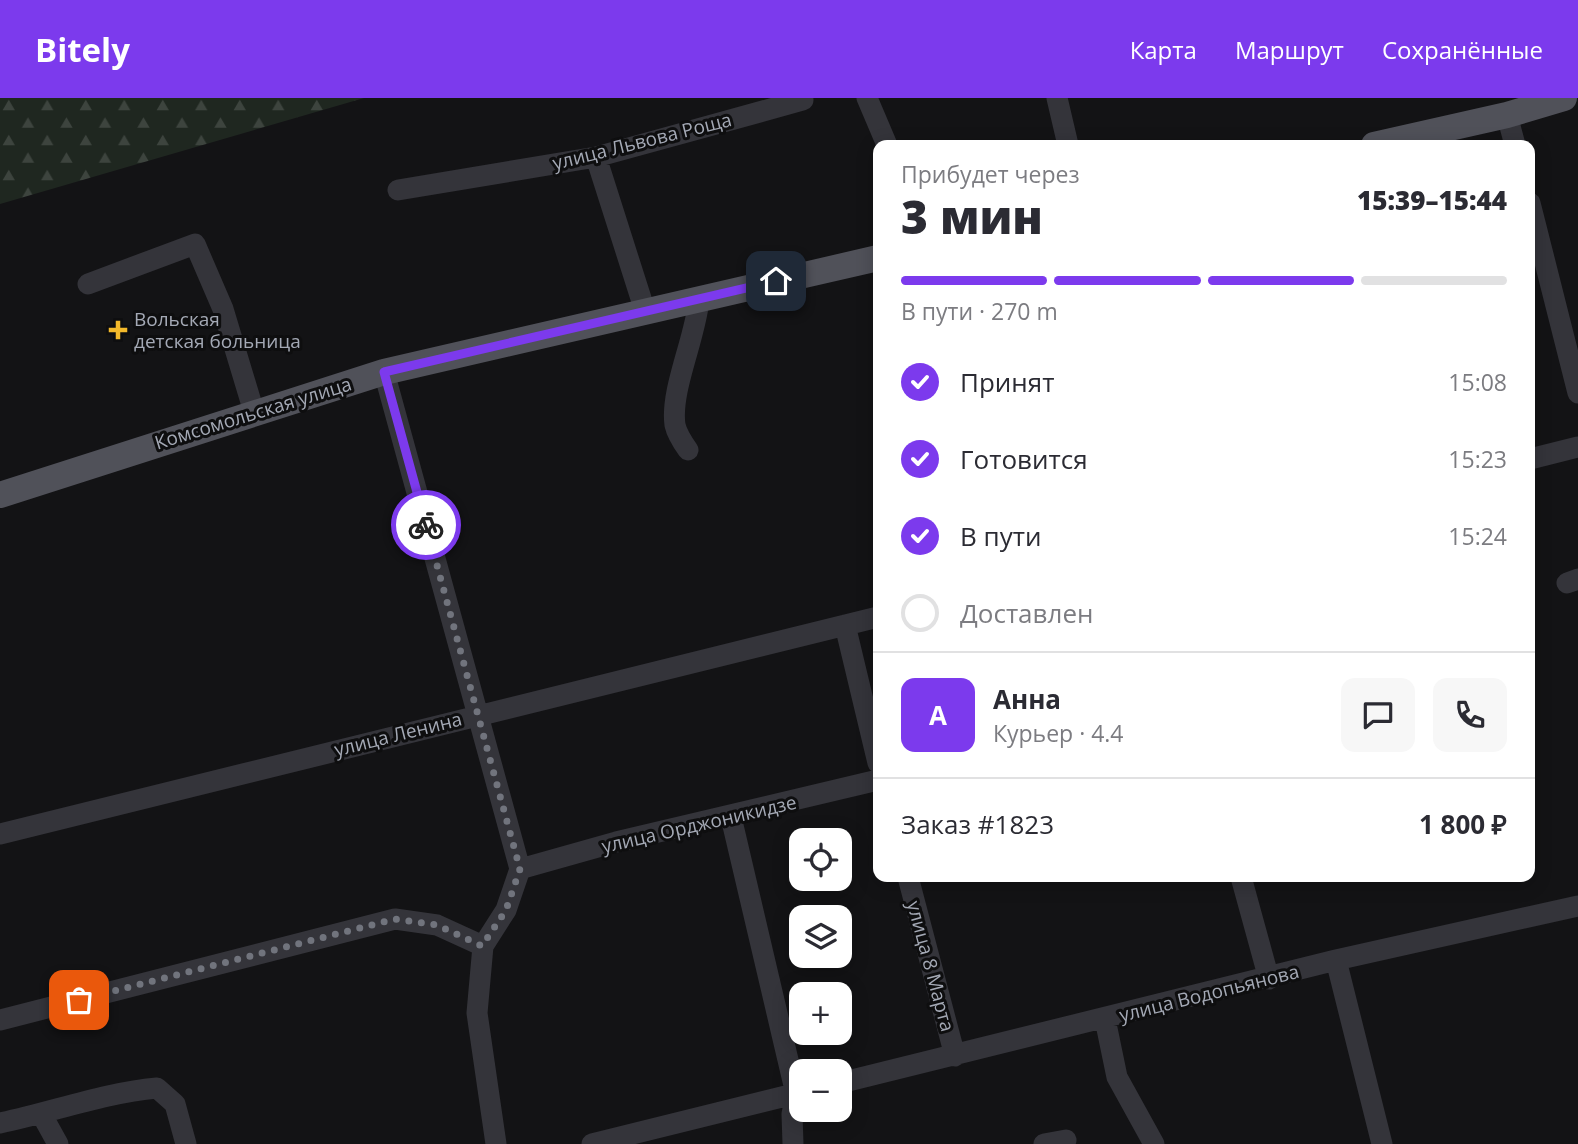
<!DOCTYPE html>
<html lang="ru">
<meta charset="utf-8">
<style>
body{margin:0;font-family:"Open Sans",sans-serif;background:#f7f7f7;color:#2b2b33;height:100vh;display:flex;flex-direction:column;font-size:26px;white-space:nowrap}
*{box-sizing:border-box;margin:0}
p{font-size:23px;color:#7c7c81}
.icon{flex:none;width:38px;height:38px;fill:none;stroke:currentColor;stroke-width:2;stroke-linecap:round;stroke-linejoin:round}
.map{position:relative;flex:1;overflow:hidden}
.panel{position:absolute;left:873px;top:42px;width:662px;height:742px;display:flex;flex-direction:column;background:#fff;border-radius:14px;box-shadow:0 4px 18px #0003}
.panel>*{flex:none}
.buttons{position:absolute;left:789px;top:730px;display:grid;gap:14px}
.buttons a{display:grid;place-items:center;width:63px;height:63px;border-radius:14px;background:#fff;box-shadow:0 4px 18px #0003;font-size:35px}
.pin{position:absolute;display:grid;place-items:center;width:60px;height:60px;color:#fff;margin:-30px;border-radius:14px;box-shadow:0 4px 10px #0006}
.courier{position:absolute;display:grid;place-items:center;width:70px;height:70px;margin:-35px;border:5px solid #7c3aed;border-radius:50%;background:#fff;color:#222;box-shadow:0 2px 9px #0007}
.head em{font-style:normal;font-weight:800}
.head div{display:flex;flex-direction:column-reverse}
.head{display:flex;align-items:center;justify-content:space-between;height:119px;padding:0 28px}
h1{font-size:46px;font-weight:800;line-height:52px}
.bar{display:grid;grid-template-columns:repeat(4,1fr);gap:10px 7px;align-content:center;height:84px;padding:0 28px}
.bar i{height:9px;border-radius:5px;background:#e1e1e2}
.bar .active{background:#7c3aed}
.bar p{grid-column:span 4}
.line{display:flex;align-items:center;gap:18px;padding:0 28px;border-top:2px solid #e1e1e2}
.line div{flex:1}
.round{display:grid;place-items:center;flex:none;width:74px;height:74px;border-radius:14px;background:#f7f7f7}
ol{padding:0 28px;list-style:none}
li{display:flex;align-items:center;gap:21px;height:77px}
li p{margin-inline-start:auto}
li .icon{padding:7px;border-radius:50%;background:#7c3aed;color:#fff;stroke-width:4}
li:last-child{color:#7c7c81}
li i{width:38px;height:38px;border:4px solid #e1e1e2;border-radius:50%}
header{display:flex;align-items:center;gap:42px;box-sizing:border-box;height:98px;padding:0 35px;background:#7c3aed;color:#fff}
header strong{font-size:33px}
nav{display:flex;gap:38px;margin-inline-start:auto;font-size:24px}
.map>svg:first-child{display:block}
</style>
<header>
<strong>Bitely</strong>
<nav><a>Карта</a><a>Маршрут</a><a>Сохранённые</a></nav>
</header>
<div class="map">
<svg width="1578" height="1046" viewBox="0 0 1578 1046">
<defs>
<pattern id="forest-firs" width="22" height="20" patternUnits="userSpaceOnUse" patternTransform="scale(1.75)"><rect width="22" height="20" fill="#1f2720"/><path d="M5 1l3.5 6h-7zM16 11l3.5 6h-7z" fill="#3d443e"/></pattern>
</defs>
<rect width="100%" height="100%" fill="#131315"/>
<path fill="url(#forest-firs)" d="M0,0H364L0,106Z"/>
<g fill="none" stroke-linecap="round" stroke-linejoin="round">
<path stroke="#34343a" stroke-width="21" d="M867,0L887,47
M1057,0L1068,47
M1507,17L1515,47
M596,59L645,213
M398,92L596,59L803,2
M1530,105L1578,295
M88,186L195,146L223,211L254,314
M384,274L520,771
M688,352C683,345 677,336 675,327C670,292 696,239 699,201
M1530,361L1578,349
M1567,485L1578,481
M845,527L878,665
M731,719L796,996L792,1016L793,1046
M0,736L878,519
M520,771L616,744L878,682
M908,779L955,958
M1241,779L1269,881
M1336,862L1382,1046
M1105,921L1117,979L1154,1046
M0,922L395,821L437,827L483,848
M840,985L1336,862L1578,808
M42,1017L58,1046
M0,1025C53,1014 103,995 157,990L175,1006L186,1046
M496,1046L477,915L483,848L506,812L520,771
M592,1046L802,994
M1044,1046L1066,1042"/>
<path stroke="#505159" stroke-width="26" d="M1374,47L1507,17L1564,0
M0,397L384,274L878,160"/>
</g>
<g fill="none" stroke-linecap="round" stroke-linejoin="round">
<path stroke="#71747d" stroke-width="7" stroke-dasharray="0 12.6" d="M79,902L395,821L437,827L482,848L506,812L520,771L426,427"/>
<path stroke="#7c3aed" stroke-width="9" d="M426,427L384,274L776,183"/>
</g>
<path fill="#f4ba2b" stroke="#0e0e0f" stroke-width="2.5" d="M114.5 221.5h7v7h7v7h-7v7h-7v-7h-7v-7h7z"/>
<g text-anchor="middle" stroke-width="6" stroke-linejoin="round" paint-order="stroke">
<g font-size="19" fill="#a4a9b5" stroke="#0e0e0f">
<text transform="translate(642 43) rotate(-14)" y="7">улица Львова Роща</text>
<text transform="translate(253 315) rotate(-17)" y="7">Комсомольская улица</text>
<text transform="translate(398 636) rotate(-14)" y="7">улица Ленина</text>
<text transform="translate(699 726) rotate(-13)" y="7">улица Орджоникидзе</text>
<text transform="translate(931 868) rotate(75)" y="7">улица 8 Марта</text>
<text transform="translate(1209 895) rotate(-14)" y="7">улица Водопьянова</text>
</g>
<g font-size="19" fill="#a4a9b5" stroke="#0e0e0f" text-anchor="start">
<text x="134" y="228">Вольская<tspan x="134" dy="22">детская больница</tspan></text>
</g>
</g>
</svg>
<div class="buttons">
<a><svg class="icon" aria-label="locate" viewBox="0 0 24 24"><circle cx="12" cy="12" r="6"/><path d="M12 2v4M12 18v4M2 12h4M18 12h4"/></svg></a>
<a><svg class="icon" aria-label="layers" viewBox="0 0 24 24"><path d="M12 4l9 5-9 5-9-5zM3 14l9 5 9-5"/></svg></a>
<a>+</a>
<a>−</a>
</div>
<div class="pin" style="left:79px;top:902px;background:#ea580c"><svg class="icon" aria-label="bag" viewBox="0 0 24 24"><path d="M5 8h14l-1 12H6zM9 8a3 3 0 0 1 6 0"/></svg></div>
<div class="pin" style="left:776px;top:183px;background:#1f2937"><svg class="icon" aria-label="home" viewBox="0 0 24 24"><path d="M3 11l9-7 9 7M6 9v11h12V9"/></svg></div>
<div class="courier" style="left:426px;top:427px"><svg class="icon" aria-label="bike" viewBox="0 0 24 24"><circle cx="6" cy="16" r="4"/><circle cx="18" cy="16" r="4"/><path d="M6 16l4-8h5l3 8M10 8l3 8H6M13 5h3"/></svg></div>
<section class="panel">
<div class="head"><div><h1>3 мин</h1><p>Прибудет через</p></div><em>15:39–15:44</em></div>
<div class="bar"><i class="active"></i><i class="active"></i><i class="active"></i><i></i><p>В пути · 270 m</p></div>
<ol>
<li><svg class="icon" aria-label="check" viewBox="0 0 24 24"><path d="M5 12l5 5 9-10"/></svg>Принят<p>15:08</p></li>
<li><svg class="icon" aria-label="check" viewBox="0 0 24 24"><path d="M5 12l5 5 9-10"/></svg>Готовится<p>15:23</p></li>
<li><svg class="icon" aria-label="check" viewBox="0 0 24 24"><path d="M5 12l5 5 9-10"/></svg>В пути<p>15:24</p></li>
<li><i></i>Доставлен</li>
</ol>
<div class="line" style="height:126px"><b class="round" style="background:#7c3aed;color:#fff">А</b><div><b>Анна</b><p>Курьер · 4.4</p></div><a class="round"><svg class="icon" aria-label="chat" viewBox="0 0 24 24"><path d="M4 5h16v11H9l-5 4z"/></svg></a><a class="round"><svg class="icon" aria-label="phone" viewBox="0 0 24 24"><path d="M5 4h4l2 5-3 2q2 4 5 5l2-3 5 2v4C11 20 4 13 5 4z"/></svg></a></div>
<div class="line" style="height:91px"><div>Заказ #1823</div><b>1 800 ₽</b></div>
</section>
</div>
